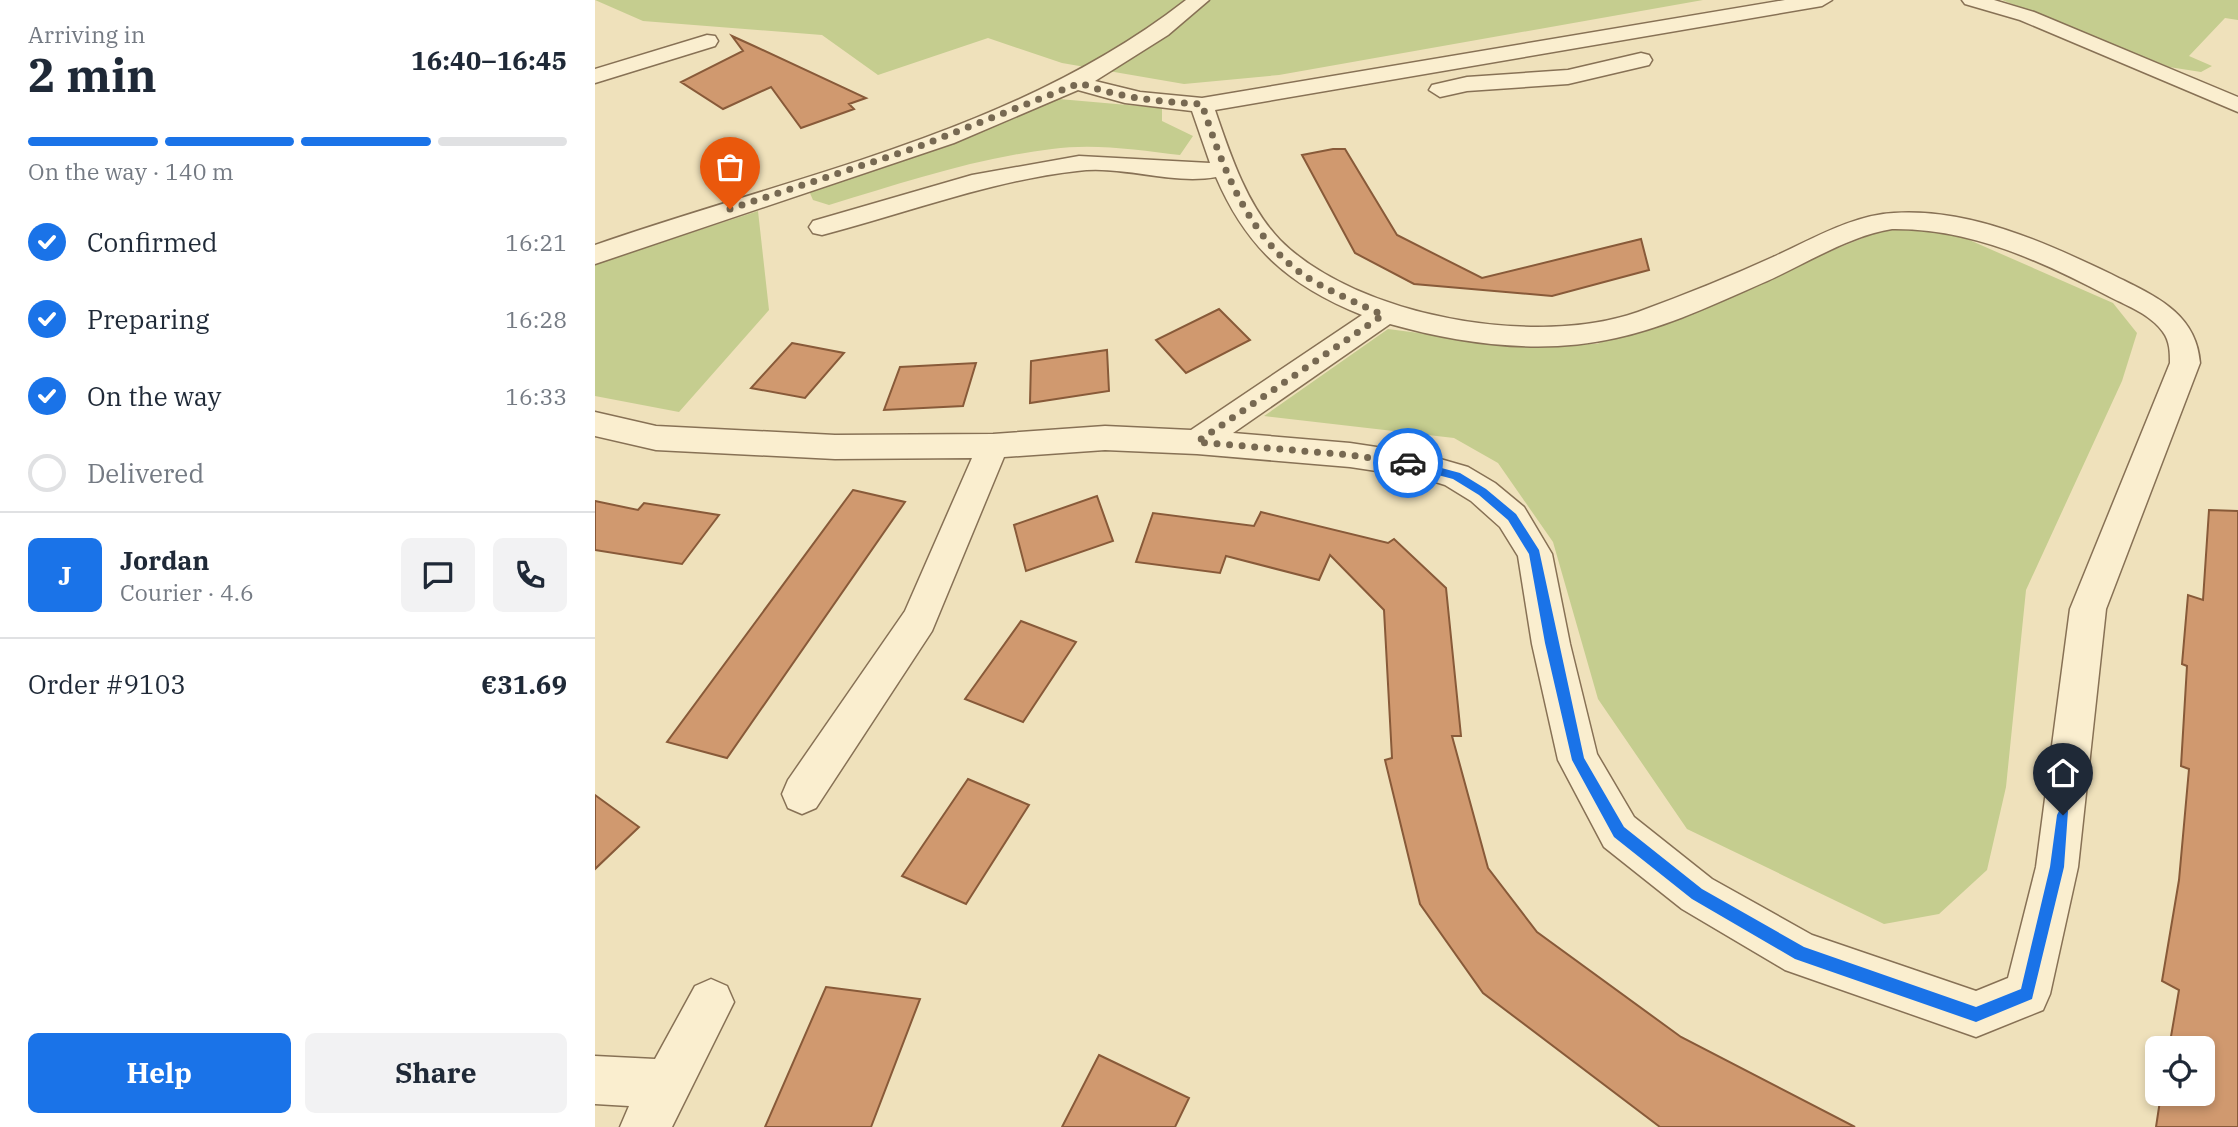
<!DOCTYPE html>
<meta charset="utf-8">
<style>
body{margin:0;font-family:"IBM Plex Serif",serif;background:#f2f2f3;color:#1f2937;height:100vh;display:flex;flex-direction:column;font-size:26px;white-space:nowrap}
*{box-sizing:border-box;margin:0}
p{font-size:23px;color:#747a83}
.icon{flex:none;width:38px;height:38px;fill:none;stroke:currentColor;stroke-width:2;stroke-linecap:round;stroke-linejoin:round}
.map{position:relative;flex:1;overflow:hidden}
.drawer{display:flex;flex-direction:column;background:#fff;width:595px}
.drawer>*{flex:none}
.controls{position:absolute;left:1550px;top:1036px;display:grid;gap:14px}
.controls a{display:grid;place-items:center;width:70px;height:70px;border-radius:10px;background:#fff;box-shadow:0 4px 10px #0003;font-size:35px}
.pin{position:absolute;display:grid;place-items:center;width:60px;height:60px;color:#fff;margin:-72px -30px;border-radius:50% 50% 50% 0;rotate:-45deg;box-shadow:0 0 7px #0007}
.pin .icon{rotate:45deg}
.courier{position:absolute;display:grid;place-items:center;width:70px;height:70px;margin:-35px;border:5px solid #1a73e8;border-radius:50%;background:#fff;color:#222;box-shadow:0 2px 9px #0007}
.summary em{font-style:normal;font-weight:800}
.summary div{display:flex;flex-direction:column-reverse}
.summary{display:flex;align-items:center;justify-content:space-between;height:119px;padding:0 28px}
h1{font-size:46px;font-weight:800;line-height:52px}
.bar{display:grid;grid-template-columns:repeat(4,1fr);gap:10px 7px;align-content:center;height:84px;padding:0 28px}
.bar i{height:9px;border-radius:5px;background:#e0e1e3}
.bar .current{background:#1a73e8}
.bar p{grid-column:span 4}
.line{display:flex;align-items:center;gap:18px;padding:0 28px;border-top:2px solid #e0e1e3}
.line div{flex:1}
.round{display:grid;place-items:center;flex:none;width:74px;height:74px;border-radius:10px;background:#f2f2f3}
ol{padding:0 28px;list-style:none}
li{display:flex;align-items:center;gap:21px;height:77px}
li p{margin-inline-start:auto}
li .icon{padding:7px;border-radius:50%;background:#1a73e8;color:#fff;stroke-width:4}
li:last-child{color:#747a83}
li i{width:38px;height:38px;border:4px solid #e0e1e3;border-radius:50%}
.action{display:flex;gap:14px;margin-top:auto;padding:14px 28px}
.action a{flex:1;height:80px;border-radius:10px;background:#1a73e8;color:#fff;font-size:28px;font-weight:800;line-height:80px;text-align:center}
.action a+a{background:#f2f2f3;color:#1f2937}
main{display:flex;flex:1;min-height:0}
.map>svg:first-child{display:block}
</style>
<main>
<section class="drawer">
<div class="summary"><div><h1>2 min</h1><p>Arriving in</p></div><em>16:40–16:45</em></div>
<div class="bar"><i class="current"></i><i class="current"></i><i class="current"></i><i></i><p>On the way · 140 m</p></div>
<ol>
<li><svg class="icon" aria-label="check" viewBox="0 0 24 24"><path d="M5 12l5 5 9-10"/></svg>Confirmed<p>16:21</p></li>
<li><svg class="icon" aria-label="check" viewBox="0 0 24 24"><path d="M5 12l5 5 9-10"/></svg>Preparing<p>16:28</p></li>
<li><svg class="icon" aria-label="check" viewBox="0 0 24 24"><path d="M5 12l5 5 9-10"/></svg>On the way<p>16:33</p></li>
<li><i></i>Delivered</li>
</ol>
<div class="line" style="height:126px"><b class="round" style="background:#1a73e8;color:#fff">J</b><div><b>Jordan</b><p>Courier · 4.6</p></div><a class="round"><svg class="icon" aria-label="chat" viewBox="0 0 24 24"><path d="M4 5h16v11H9l-5 4z"/></svg></a><a class="round"><svg class="icon" aria-label="phone" viewBox="0 0 24 24"><path d="M5 4h4l2 5-3 2q2 4 5 5l2-3 5 2v4C11 20 4 13 5 4z"/></svg></a></div>
<div class="line" style="height:91px"><div>Order #9103</div><b>€31.69</b></div>
<div class="action"><a>Help</a><a>Share</a></div>
</section>
<div class="map">
<svg width="1643" height="1127" viewBox="0 0 1643 1127">
<rect width="100%" height="100%" fill="#efe1bb"/>
<path fill="#c5cd8f" d="M0,0H1108L684,75L589,84L467,63L393,38L283,75L227,35L48,21Z
M1407,0H1643V20L1630,18L1594,56L1617,66L1606,72L1574,67Z
M464,99L567,108V121L598,136L585,155C543,150 499,143 457,149C381,158 307,183 234,205L218,200L214,191L370,137Z
M163,211L174,310L84,412L0,396V264Z
M1325,228L1363,235L1518,303L1542,333L1527,381L1431,590L1411,787L1392,870L1344,914L1289,924L1092,829L1003,699L958,542L903,463L859,438L669,416L793,329L870,339L1002,344L1288,230Z"/>
<path fill="#d0996f" stroke="#885a39" stroke-width="2" d="M137,36L159,46L271,98L254,104L259,109L206,128L176,87L128,109L86,82L148,51Z
M738,149H750L802,235L887,278L1046,239L1054,270L957,296L819,284L760,253L707,155Z
M624,309L655,340L591,373L561,340Z
M197,343L249,353L210,398L156,388Z
M512,350L514,391L435,403L436,361Z
M381,363L368,406L289,410L305,367Z
M258,490L310,502L132,758L72,742Z
M502,496L518,541L431,571L419,525Z
M0,501L43,510L49,503L124,515L87,564L0,550Z
M1614,510L1643,511V1127H1561L1566,1094H1608V1048H1574L1584,990L1567,981L1584,880L1594,769L1586,766L1592,666L1587,664L1593,595L1608,600Z
M666,512L793,543L799,539L851,588L866,736H857L893,868L942,932L1086,1037L1260,1127H1065L888,993L825,904L790,760L797,758L789,610L735,555L724,580L631,556L625,573L541,562L558,513L659,526Z
M426,621L481,642L428,722L370,699Z
M373,779L434,805L371,904L307,876Z
M0,795L44,827L0,869Z
M231,987L325,999L276,1127H170Z
M504,1055L594,1098L580,1127H467Z"/>
<g fill="none" stroke-linecap="round" stroke-linejoin="round">
<g stroke="#877155" stroke-width="3">
<path id="minor" d="M591,0H614L573,35L500,81L545,92L607,98L1190,0H1237L1227,6L620,110C635,154 652,206 685,240C762,317 941,348 1043,312C1089,295 1134,277 1178,257C1216,240 1257,215 1299,213C1374,208 1449,242 1516,274C1557,295 1601,311 1605,363L1511,609L1483,867L1455,994L1448,1010L1381,1037L1190,970L1087,909L1009,847L963,760L937,644L923,556L905,527L876,501L850,485L828,478L755,467L602,454L510,450L409,457L337,631L221,808L207,814L193,808L187,794L193,780L310,611L377,458L240,459L61,450L0,436V412L61,426L240,435L398,434L510,426L596,430L767,315C695,286 652,249 621,177C576,185 528,165 482,171C394,181 312,213 227,235L218,233L214,227L218,221L377,175L484,156L615,163L597,111L530,103L483,90L359,143L0,264V245C200,175 421,133 591,0ZM1297,229C1376,228 1446,261 1515,297C1533,306 1556,315 1568,332C1575,341 1575,353 1575,363L1475,609L1441,867L1413,978L1381,991L1217,935L1117,879L1039,817L1002,754L975,644L957,554L929,507L900,483L873,467L828,454L755,443L638,433L795,324C866,344 947,355 1021,338C1072,327 1122,303 1170,282C1208,265 1256,235 1297,229Z
M1367,0H1399L1439,12L1643,97V112L1425,20L1370,4Z
M112,35L120,36L123,41L120,46L0,83V69Z
M1046,53L1054,55L1057,60L1054,65L973,84L872,91L845,97L834,90L837,85L872,77L973,70Z
M116,979L132,986L139,1002L77,1127H25L34,1106L0,1104V1056L60,1059L100,986Z"/>
</g>
<use href="#minor" fill="#faeecf" fill-rule="evenodd"/>
</g>
<path fill="#1a73e8" d="M813,459L865,473L891,489L921,514L944,550L989,758L1029,827L1107,889L1209,947L1381,1007L1426,989L1455,867L1462,815L1464,811H1473L1469,867L1437,999L1381,1022L1200,959L1097,899L1019,837L977,760L950,643L934,554L913,520L884,495L858,479L809,466V461Z"/>
<g fill="none" stroke-linecap="round" stroke-linejoin="round">
<path stroke="#776952" stroke-width="7" stroke-dasharray="0 12.6" d="M135,209L320,148L485,83C525,98 565,102 607,104C627,166 652,234 706,273C730,290 761,302 788,315L602,442L755,455L813,463"/>
</g>
</svg>
<div class="controls">
<a><svg class="icon" aria-label="locate" viewBox="0 0 24 24"><circle cx="12" cy="12" r="6"/><path d="M12 2v4M12 18v4M2 12h4M18 12h4"/></svg></a>
</div>
<div class="pin" style="left:135px;top:209px;background:#ea580c"><svg class="icon" aria-label="bag" viewBox="0 0 24 24"><path d="M5 8h14l-1 12H6zM9 8a3 3 0 0 1 6 0"/></svg></div>
<div class="pin" style="left:1468px;top:815px;background:#1f2937"><svg class="icon" aria-label="home" viewBox="0 0 24 24"><path d="M3 11l9-7 9 7M6 9v11h12V9"/></svg></div>
<div class="courier" style="left:813px;top:463px"><svg class="icon" aria-label="car" viewBox="0 0 24 24"><path d="M5 17H2v-5l4-1 3-4h7l3 4 3 1v5h-3M9 17h6M6 11h13"/><circle cx="7" cy="17" r="2"/><circle cx="17" cy="17" r="2"/></svg></div>
</div>
</main>
